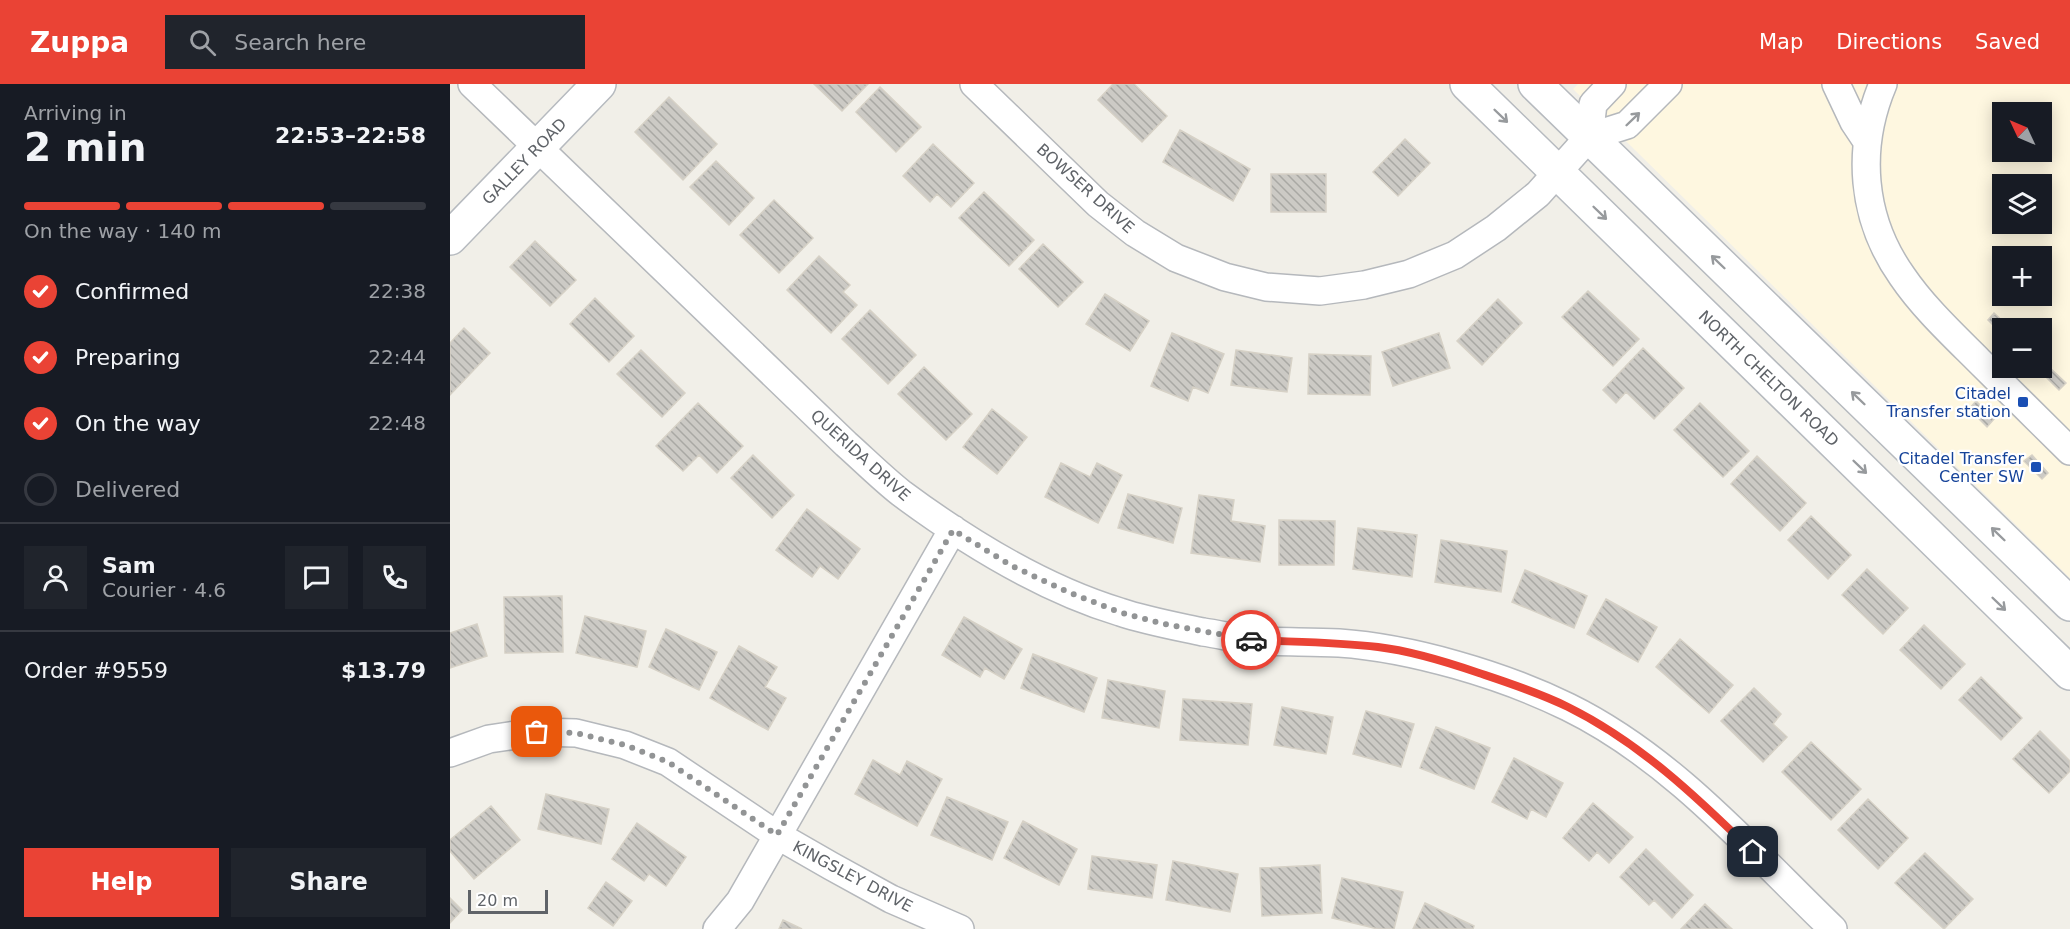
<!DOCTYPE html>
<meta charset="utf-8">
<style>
body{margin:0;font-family:"DejaVu Sans",sans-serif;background:#20242c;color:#f1f3f6;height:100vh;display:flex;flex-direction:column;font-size:22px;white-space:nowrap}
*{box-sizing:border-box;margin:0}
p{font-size:20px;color:#9ea1a6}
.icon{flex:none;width:33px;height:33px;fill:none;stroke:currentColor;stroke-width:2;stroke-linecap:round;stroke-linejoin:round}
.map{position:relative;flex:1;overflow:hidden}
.side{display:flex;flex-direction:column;background:#171b24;width:450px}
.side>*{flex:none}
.needle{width:39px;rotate:314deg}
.fabs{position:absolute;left:1542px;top:18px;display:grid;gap:12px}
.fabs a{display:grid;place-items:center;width:60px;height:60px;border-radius:0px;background:#171b24;box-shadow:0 3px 15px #0003;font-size:30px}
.scale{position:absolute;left:18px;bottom:15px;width:80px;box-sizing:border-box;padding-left:6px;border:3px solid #5f6368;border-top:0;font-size:16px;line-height:21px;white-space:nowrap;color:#5f6368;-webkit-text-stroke:4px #fff;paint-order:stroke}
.pin{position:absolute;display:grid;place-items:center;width:51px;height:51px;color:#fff;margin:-26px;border-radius:12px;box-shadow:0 3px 9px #0006}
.courier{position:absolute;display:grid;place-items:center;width:60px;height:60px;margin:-30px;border:4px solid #ea4335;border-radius:50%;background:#fff;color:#222;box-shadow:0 2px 8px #0007}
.overview em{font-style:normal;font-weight:600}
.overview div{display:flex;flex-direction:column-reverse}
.overview{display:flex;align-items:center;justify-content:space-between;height:102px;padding:0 24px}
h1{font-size:39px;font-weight:600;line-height:45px}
.bar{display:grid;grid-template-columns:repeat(4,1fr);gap:9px 6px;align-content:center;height:72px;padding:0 24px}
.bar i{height:8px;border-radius:4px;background:#363941}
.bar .active{background:#ea4335}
.bar p{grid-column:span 4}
.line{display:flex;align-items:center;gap:15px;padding:0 24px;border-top:2px solid #363941}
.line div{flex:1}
.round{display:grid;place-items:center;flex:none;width:63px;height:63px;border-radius:0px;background:#20242c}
ol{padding:0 24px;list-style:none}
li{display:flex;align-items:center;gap:18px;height:66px}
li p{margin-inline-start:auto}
li .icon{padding:6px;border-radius:50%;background:#ea4335;color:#fff;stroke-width:4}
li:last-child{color:#9ea1a6}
li i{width:33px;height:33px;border:3px solid #363941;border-radius:50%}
.action{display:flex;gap:12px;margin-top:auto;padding:12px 24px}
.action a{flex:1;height:69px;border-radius:0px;background:#ea4335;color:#fff;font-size:24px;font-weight:600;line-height:69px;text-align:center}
.action a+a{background:#20242c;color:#f1f3f6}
header{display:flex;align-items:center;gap:36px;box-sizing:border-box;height:84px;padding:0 30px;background:#ea4335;color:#fff}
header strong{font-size:28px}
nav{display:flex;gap:33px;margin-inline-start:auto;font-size:21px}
.search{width:420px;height:54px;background:#20242c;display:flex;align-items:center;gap:15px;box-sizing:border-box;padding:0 21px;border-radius:0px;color:#9ea1a6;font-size:22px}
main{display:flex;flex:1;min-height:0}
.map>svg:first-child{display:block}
</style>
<header>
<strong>Zuppa</strong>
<div class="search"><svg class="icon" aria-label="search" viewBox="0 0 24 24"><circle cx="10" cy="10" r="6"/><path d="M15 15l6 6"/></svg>Search here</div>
<nav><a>Map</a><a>Directions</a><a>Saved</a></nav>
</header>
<main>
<section class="side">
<div class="overview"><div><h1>2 min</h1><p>Arriving in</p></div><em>22:53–22:58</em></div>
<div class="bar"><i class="active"></i><i class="active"></i><i class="active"></i><i></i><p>On the way · 140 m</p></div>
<ol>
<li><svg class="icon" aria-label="check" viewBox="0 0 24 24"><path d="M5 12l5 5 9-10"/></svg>Confirmed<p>22:38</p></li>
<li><svg class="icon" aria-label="check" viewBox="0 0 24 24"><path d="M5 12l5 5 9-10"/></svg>Preparing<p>22:44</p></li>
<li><svg class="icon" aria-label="check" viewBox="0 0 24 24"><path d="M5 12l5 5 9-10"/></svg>On the way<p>22:48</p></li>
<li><i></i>Delivered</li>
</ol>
<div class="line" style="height:108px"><a class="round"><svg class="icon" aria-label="person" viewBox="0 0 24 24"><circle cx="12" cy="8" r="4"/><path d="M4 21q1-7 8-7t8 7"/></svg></a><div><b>Sam</b><p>Courier · 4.6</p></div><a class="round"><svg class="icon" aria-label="chat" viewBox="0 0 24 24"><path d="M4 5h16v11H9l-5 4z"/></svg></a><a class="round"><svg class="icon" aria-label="phone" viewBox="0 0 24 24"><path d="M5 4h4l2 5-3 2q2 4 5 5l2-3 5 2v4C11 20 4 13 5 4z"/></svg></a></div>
<div class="line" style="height:78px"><div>Order #9559</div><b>$13.79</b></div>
<div class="action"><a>Help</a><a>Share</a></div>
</section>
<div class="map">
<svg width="1620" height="845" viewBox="0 0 1620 845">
<defs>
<pattern id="building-back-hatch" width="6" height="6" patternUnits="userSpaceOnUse" patternTransform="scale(1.5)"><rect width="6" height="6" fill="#cccac5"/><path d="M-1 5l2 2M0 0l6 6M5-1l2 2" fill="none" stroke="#a9a8a4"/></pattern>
</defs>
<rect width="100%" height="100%" fill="#f1efe8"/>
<path fill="#fef7e0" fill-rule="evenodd" d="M1128,0H1620V494L1123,5ZM1552,28H1592V68H1552ZM1552,100H1592V140H1552ZM1552,172H1592V212H1552ZM1552,244H1592V284H1552Z"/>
<path fill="url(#building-back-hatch)" stroke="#d6d1c6" stroke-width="1.5" d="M364,0H418L392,27Z
M663,0H684L717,32L692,58L648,16Z
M430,3L471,43L446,68L406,28Z
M219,13L267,60L233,96L185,48Z
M730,46L800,85L783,117L713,78Z
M955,55L980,79L948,112L923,88Z
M483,60L524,99L501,123L487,110L480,118L453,92Z
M266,77L304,114L279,141L240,103Z
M821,90H876V128H821Z
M534,108L584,156L559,182L509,134Z
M324,116L363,154L329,189L290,151Z
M85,157L126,196L100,222L60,183Z
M593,160L633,198L608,223L569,185Z
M369,172L400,201L393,208L407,221L381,249L337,206Z
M1138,207L1189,255L1163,282L1112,233Z
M655,210L699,237L680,267L636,240Z
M145,214L184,252L159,278L120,240Z
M1048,215L1072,239L1032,281L1007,257Z
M420,226L466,271L438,300L392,255Z
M1544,229L1560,244H1552V250L1538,236Z
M14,244L40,269L0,311V259Z
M722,249L774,270L758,309L743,303L738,317L701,302Z
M989,249L1000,284L943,302L932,268Z
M1193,264L1234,304L1204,335L1176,308L1166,319L1153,306Z
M191,266L235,309L212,333L167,290Z
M786,266L842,274L837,308L781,301Z
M859,270L921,272L920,311L858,310Z
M474,283L522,330L496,356L448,310Z
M1599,283L1616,299L1609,306L1592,289Z
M1526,317L1544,335L1537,343L1519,325Z
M248,319L293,362L267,389L249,371L233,387L206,362Z
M1250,319L1299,367L1273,393L1224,346Z
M542,325L577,353L547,390L513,363Z
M303,371L344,411L322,434L281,394Z
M1582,371L1598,389L1592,395L1574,377Z
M1307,372L1356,419L1330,447L1281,400Z
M611,379L640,393L647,379L672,391L648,439L595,413Z
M678,410L732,424L723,459L668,444Z
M749,411L784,416L781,437L815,442L810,478L741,469Z
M357,425L410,465L388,495L370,482L362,493L326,466Z
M1361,432L1401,471L1378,495L1338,456Z
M829,436L885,437L884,481H829Z
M908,444L967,451L962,493L903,485Z
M991,456L1057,467L1051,508L985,498Z
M1417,485L1458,524L1433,550L1392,511Z
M1075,486L1137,512L1124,544L1062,518Z
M112,512L113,568L55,569L54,513Z
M1156,515L1207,543L1188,578L1137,550Z
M135,532L196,547L187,583L126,569Z
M514,533L572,565L554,595L535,584L530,593L492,571Z
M27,540L37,572L0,584V549Z
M1474,541L1515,580L1491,605L1450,566Z
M216,545L267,568L249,606L199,583Z
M1230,555L1283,601L1259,629L1206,583Z
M289,562L327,583L315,603L336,614L318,646L260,614Z
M583,570L647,594L634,628L571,604Z
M1531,593L1572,634L1551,656L1509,616Z
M658,596L715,607L709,644L652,634Z
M1304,604L1331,630L1323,640L1337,653L1313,678L1271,637Z
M733,615L802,620L798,661L730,656Z
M832,623L883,633L876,670L824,661Z
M916,627L964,640L951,683L903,670Z
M986,643L1040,664L1024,705L970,684Z
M1590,647L1620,677V687L1599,709L1563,675Z
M1361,658L1411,705L1381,736L1332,688Z
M1064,674L1113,699L1096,733L1081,725L1077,735L1042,718Z
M423,676L450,691L457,677L492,695L467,742L405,710Z
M96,710L159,725L151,760L88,745Z
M497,713L558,738L542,776L481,751Z
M1418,715L1458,754L1428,785L1388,746Z
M1143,719L1183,753L1159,779L1147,768L1139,777L1113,754Z
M41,722L70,756L24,795L0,767V756Z
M573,737L627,765L609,801L554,774Z
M187,739L236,773L216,802L199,790L194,797L162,775Z
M1196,765L1243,811L1222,834L1204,816L1199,821L1170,793Z
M1475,769L1523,815L1494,845L1445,799Z
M642,772L707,781L702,814L638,805Z
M723,777L788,790L780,828L716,816Z
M870,781L872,829L812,832L810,784Z
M892,794L953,808L944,845H928L882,834Z
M156,798L182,817L163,842L138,824Z
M0,814L12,826L0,839Z
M975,819L1024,842L1023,845H963Z
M1255,820L1282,845H1231Z
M333,836L352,845H329Z"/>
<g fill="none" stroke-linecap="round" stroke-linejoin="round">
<g stroke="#b5b8bc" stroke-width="30">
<path id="street" d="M22,0L396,360C414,376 432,394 451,409C517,458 591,504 670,528C697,537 725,542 753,548C768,550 783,554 798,556C828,559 859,557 889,559C961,564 1053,591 1118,623C1222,674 1301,766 1383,845
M524,0L648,120L685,149L726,174L775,193L816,203L870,207L914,201L959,190L1005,171L1046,144L1088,110L1139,53
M1386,0L1404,38L1416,56
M1433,0C1406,64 1411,134 1452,192C1473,223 1502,250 1529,277C1559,307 1590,337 1620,367
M1139,53L1177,41L1218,0
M1139,53L1143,20L1162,0
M0,669L39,655L87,648L126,649L175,661L218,678L327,751L381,782L441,815L510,845
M267,845L290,817L503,445"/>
</g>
<g stroke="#b6babf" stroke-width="36">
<path id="secondary" d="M1017,0L1620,589
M1085,0L1620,520
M0,154L149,0"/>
</g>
<use href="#street" stroke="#fff" stroke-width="27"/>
<use href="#secondary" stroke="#fff" stroke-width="33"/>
</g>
<defs><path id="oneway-shaft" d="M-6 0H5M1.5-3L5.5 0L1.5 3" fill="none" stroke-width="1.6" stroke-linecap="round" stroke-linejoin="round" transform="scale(1.5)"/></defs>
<g stroke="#979a9d">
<use href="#oneway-shaft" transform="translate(1051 32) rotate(44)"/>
<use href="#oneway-shaft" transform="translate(1183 35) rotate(-44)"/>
<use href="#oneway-shaft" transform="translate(1150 129) rotate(44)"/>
<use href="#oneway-shaft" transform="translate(1268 178) rotate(-136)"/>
<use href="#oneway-shaft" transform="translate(1408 314) rotate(-136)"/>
<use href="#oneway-shaft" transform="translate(1410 383) rotate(44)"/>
<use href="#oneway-shaft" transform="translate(1548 450) rotate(-136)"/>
<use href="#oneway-shaft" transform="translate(1549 520) rotate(44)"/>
</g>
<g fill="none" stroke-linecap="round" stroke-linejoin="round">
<path stroke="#929495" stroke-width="6" stroke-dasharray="0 10.8" d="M87,648L126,649L175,661L218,678L327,751L503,446L562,482L618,508L669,528L714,540L801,556"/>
<path stroke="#ea4335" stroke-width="8" d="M801,556C844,558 886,558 928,563C962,567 997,578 1029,589C1059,599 1090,609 1118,623C1189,658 1247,713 1303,768"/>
</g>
<g fill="#1a4fb4" stroke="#fff" stroke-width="2">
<rect x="1567" y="312" width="12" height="12" rx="3"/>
<rect x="1580" y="377" width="12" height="12" rx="3"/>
</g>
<g text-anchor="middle" stroke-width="4.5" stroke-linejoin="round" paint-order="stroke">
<g font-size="16" fill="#5f6368" stroke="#fff">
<text transform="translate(74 77) rotate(-46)" y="6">GALLEY ROAD</text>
<text transform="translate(636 104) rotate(42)" y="6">BOWSER DRIVE</text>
<text transform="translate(1319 294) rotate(44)" y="6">NORTH CHELTON ROAD</text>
<text transform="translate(411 371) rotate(42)" y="6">QUERIDA DRIVE</text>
<text transform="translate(403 792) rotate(28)" y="6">KINGSLEY DRIVE</text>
</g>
<g font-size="16" fill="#164399" stroke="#fff" text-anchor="end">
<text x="1561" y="315">Citadel<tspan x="1561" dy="18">Transfer station</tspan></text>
<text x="1574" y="380">Citadel Transfer<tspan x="1574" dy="18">Center SW</tspan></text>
</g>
</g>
</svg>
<div class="fabs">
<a><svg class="needle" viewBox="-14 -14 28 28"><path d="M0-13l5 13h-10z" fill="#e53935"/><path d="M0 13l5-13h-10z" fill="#9ea1a6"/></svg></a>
<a><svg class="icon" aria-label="layers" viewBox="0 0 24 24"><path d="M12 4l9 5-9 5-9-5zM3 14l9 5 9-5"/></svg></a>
<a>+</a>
<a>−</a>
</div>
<div class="scale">20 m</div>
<div class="pin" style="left:87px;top:648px;background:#ea580c"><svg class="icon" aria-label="bag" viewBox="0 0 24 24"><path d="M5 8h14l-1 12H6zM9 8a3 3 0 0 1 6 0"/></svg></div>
<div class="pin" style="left:1303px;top:768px;background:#1f2937"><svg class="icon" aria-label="home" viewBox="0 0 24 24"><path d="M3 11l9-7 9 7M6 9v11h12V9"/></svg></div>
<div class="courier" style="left:801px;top:556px"><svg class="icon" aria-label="car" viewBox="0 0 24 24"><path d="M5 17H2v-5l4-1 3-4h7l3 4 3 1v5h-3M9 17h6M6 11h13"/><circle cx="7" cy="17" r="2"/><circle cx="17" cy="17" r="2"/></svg></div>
</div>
</main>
